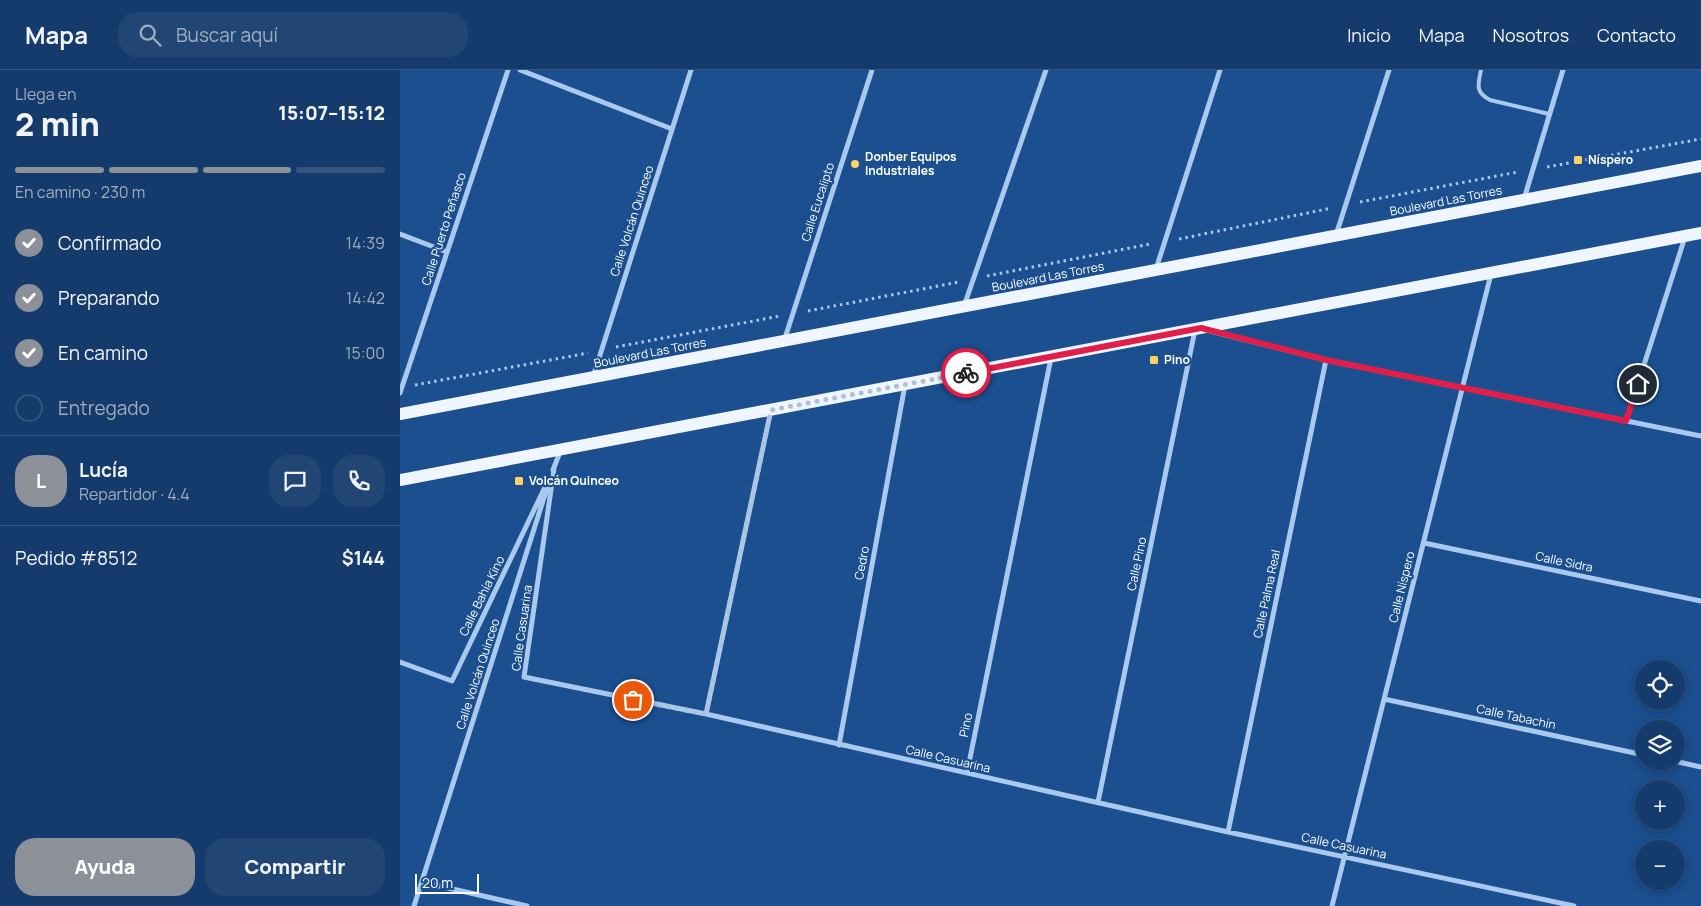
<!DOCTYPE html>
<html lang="es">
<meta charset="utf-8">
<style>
body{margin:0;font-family:Manrope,sans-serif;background:#214673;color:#f1f3f6;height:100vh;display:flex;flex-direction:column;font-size:19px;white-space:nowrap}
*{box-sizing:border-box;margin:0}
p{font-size:16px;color:#9dadc1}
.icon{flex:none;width:28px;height:28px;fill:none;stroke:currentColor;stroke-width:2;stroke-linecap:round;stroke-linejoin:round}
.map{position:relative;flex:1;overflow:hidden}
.drawer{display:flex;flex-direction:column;background:#143b6b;width:400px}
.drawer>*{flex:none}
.fabs{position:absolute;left:1235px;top:590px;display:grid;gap:10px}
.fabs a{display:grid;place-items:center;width:50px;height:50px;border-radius:50%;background:#143b6b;box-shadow:0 2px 12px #0003,0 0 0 1px #33557e;font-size:25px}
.scale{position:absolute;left:15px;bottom:12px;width:64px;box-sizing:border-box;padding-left:5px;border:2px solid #fff;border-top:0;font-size:14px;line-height:18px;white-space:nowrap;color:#fff;-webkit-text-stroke:4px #1b4f8f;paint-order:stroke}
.pin{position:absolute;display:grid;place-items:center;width:42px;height:42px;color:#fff;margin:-21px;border:2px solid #fff;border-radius:50%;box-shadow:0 1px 5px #0007}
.courier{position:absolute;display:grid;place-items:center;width:50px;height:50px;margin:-25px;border:4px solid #e11d48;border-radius:50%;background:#fff;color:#222;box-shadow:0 1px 6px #0007}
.headline em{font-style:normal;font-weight:800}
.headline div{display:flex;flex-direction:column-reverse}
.headline{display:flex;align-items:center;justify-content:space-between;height:85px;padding:0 15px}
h1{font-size:32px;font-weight:800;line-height:38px}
.bar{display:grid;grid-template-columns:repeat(4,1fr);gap:8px 5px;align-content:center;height:60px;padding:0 15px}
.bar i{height:6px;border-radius:4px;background:#33557e}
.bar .current{background:#8c9099}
.bar p{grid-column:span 4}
.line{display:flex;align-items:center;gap:12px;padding:0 15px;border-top:1px solid #33557e}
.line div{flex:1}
.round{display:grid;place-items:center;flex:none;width:52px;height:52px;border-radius:20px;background:#214673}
ol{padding:0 15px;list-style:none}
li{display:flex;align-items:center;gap:15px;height:55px}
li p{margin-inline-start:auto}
li .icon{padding:5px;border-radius:50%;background:#8c9099;color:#fff;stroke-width:4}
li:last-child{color:#9dadc1}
li i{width:28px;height:28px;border:2px solid #33557e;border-radius:50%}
.cta{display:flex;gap:10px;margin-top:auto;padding:10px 15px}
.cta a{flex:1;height:58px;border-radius:20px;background:#8c9099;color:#fff;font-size:20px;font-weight:800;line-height:58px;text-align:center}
.cta a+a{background:#214673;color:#f1f3f6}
header{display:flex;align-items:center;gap:30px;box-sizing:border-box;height:70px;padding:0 25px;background:#143b6b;border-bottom:1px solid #33557e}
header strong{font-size:24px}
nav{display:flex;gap:28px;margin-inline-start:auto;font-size:18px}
.search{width:350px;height:45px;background:#214673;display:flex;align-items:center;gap:12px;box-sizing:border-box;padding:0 18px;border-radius:20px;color:#9dadc1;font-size:19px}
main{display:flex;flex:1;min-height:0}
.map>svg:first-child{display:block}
</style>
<header>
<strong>Mapa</strong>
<div class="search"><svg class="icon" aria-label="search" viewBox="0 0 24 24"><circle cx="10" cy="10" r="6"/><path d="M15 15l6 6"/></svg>Buscar aquí</div>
<nav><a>Inicio</a><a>Mapa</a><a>Nosotros</a><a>Contacto</a></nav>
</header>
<main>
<section class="drawer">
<div class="headline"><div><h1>2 min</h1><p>Llega en</p></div><em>15:07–15:12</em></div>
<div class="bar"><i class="current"></i><i class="current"></i><i class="current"></i><i></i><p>En camino · 230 m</p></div>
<ol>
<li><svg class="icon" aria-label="check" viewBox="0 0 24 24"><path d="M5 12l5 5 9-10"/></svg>Confirmado<p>14:39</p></li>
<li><svg class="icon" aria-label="check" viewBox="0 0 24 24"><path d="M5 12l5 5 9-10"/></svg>Preparando<p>14:42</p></li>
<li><svg class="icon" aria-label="check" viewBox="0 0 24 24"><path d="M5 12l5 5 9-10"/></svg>En camino<p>15:00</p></li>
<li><i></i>Entregado</li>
</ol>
<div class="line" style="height:90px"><b class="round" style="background:#8c9099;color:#fff">L</b><div><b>Lucía</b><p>Repartidor · 4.4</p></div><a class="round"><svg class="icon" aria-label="chat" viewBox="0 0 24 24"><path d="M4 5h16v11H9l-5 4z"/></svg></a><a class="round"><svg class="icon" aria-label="phone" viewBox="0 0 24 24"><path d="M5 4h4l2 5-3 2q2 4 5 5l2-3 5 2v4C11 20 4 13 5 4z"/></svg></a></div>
<div class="line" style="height:65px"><div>Pedido #8512</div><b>$144</b></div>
<div class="cta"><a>Ayuda</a><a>Compartir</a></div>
</section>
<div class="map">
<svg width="1301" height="836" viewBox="0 0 1301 836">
<rect width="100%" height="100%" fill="#1b4f8f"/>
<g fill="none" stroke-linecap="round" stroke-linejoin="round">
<path stroke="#a9c9ee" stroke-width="3" stroke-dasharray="2.5 4" stroke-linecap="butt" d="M1147,97L1301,69
M960,132L1118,102
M779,169L932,138
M587,206L750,174
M408,241L559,212
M216,277L380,246
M15,315L188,283"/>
<path stroke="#a9c9ee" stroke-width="4" d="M1081,0C1078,15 1075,22 1090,30L1149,44"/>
<path stroke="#a9c9ee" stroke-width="5" d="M120,0L272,59
M1124,129L1163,0
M0,164L47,182
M936,165L989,0
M756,199L820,0
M564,236L646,0
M810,261L926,290L1301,366
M384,271L472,0
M193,307L291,0
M0,323L108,0
M1226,351L1285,167
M154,399L124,607L306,644L828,762L1174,836
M153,400L160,382
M1024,473L1301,531
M0,592L52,611L145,417
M984,629L1244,685
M306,644L371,340
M439,675L505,315
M1274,691L1301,697
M567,703L651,288
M698,732L795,260
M828,762L926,290
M22,812L127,836
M14,836L149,412
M932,836L1091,204"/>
<path stroke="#f0f6ff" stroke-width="12" d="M0,344L1301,96
M0,410L1301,163"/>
</g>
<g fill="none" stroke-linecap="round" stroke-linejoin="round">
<path stroke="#afc1d8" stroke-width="5" stroke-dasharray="0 9" d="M233,630L306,644L371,340L566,303"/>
<path stroke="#e11d48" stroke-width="6" d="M566,303L801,258L926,290L1226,351L1238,314"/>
</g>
<g fill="#ffd166" stroke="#1b4f8f" stroke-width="2">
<rect x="1173" y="85" width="10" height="10" rx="2.5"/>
<circle cx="455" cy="94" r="5"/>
<rect x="749" y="285" width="10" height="10" rx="2.5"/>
<rect x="114" y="406" width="10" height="10" rx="2.5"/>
</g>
<g text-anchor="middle" stroke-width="4.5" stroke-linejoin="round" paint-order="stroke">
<g font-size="12" font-weight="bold" fill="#fff" stroke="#1b4f8f" text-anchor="start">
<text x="465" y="91">Donber Equipos<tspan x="465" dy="14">Industriales</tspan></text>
<text x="1188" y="94">Níspero</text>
<text x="764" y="294">Pino</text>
<text x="129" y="415">Volcán Quinceo</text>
</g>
<g font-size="12" fill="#fff" stroke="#1b4f8f">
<text transform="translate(1046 131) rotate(-11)" y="4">Boulevard Las Torres</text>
<text transform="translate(418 132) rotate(-72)" y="4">Calle Eucalipto</text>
<text transform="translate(232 151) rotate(-72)" y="4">Calle Volcán Quinceo</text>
<text transform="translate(44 159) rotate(-72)" y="4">Calle Puerto Peñasco</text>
<text transform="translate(648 207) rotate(-11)" y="4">Boulevard Las Torres</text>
<text transform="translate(250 283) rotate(-11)" y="4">Boulevard Las Torres</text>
<text transform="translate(1164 492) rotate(12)" y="4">Calle Sidra</text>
<text transform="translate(462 493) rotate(-79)" y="4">Cedro</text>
<text transform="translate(737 494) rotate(-78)" y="4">Calle Pino</text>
<text transform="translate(1002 517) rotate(-76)" y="4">Calle Níspero</text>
<text transform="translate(867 524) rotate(-78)" y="4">Calle Palma Real</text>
<text transform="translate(82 526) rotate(-64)" y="4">Calle Bahía Kino</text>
<text transform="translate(122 558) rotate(-82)" y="4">Calle Casuarina</text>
<text transform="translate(78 604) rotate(-72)" y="4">Calle Volcán Quinceo</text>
<text transform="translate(1116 647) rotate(12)" y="4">Calle Tabachín</text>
<text transform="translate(566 655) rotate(-79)" y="4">Pino</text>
<text transform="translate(548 689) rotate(13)" y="4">Calle Casuarina</text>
<text transform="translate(944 776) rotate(12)" y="4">Calle Casuarina</text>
</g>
</g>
</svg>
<div class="fabs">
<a><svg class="icon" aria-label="locate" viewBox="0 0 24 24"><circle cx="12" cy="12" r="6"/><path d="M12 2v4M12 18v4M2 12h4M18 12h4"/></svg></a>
<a><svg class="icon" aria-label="layers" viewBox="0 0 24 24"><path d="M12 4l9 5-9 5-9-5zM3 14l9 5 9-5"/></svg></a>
<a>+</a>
<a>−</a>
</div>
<div class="scale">20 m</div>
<div class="pin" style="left:233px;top:630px;background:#ea580c"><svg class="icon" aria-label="bag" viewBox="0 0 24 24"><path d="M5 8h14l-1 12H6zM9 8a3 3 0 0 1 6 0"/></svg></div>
<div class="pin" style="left:1238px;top:314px;background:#1f2937"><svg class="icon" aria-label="home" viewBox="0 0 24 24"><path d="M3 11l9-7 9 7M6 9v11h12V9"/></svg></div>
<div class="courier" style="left:566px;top:303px"><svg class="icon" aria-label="bike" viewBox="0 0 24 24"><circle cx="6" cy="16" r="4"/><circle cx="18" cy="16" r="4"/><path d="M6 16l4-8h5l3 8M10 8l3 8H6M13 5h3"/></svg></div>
</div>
</main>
